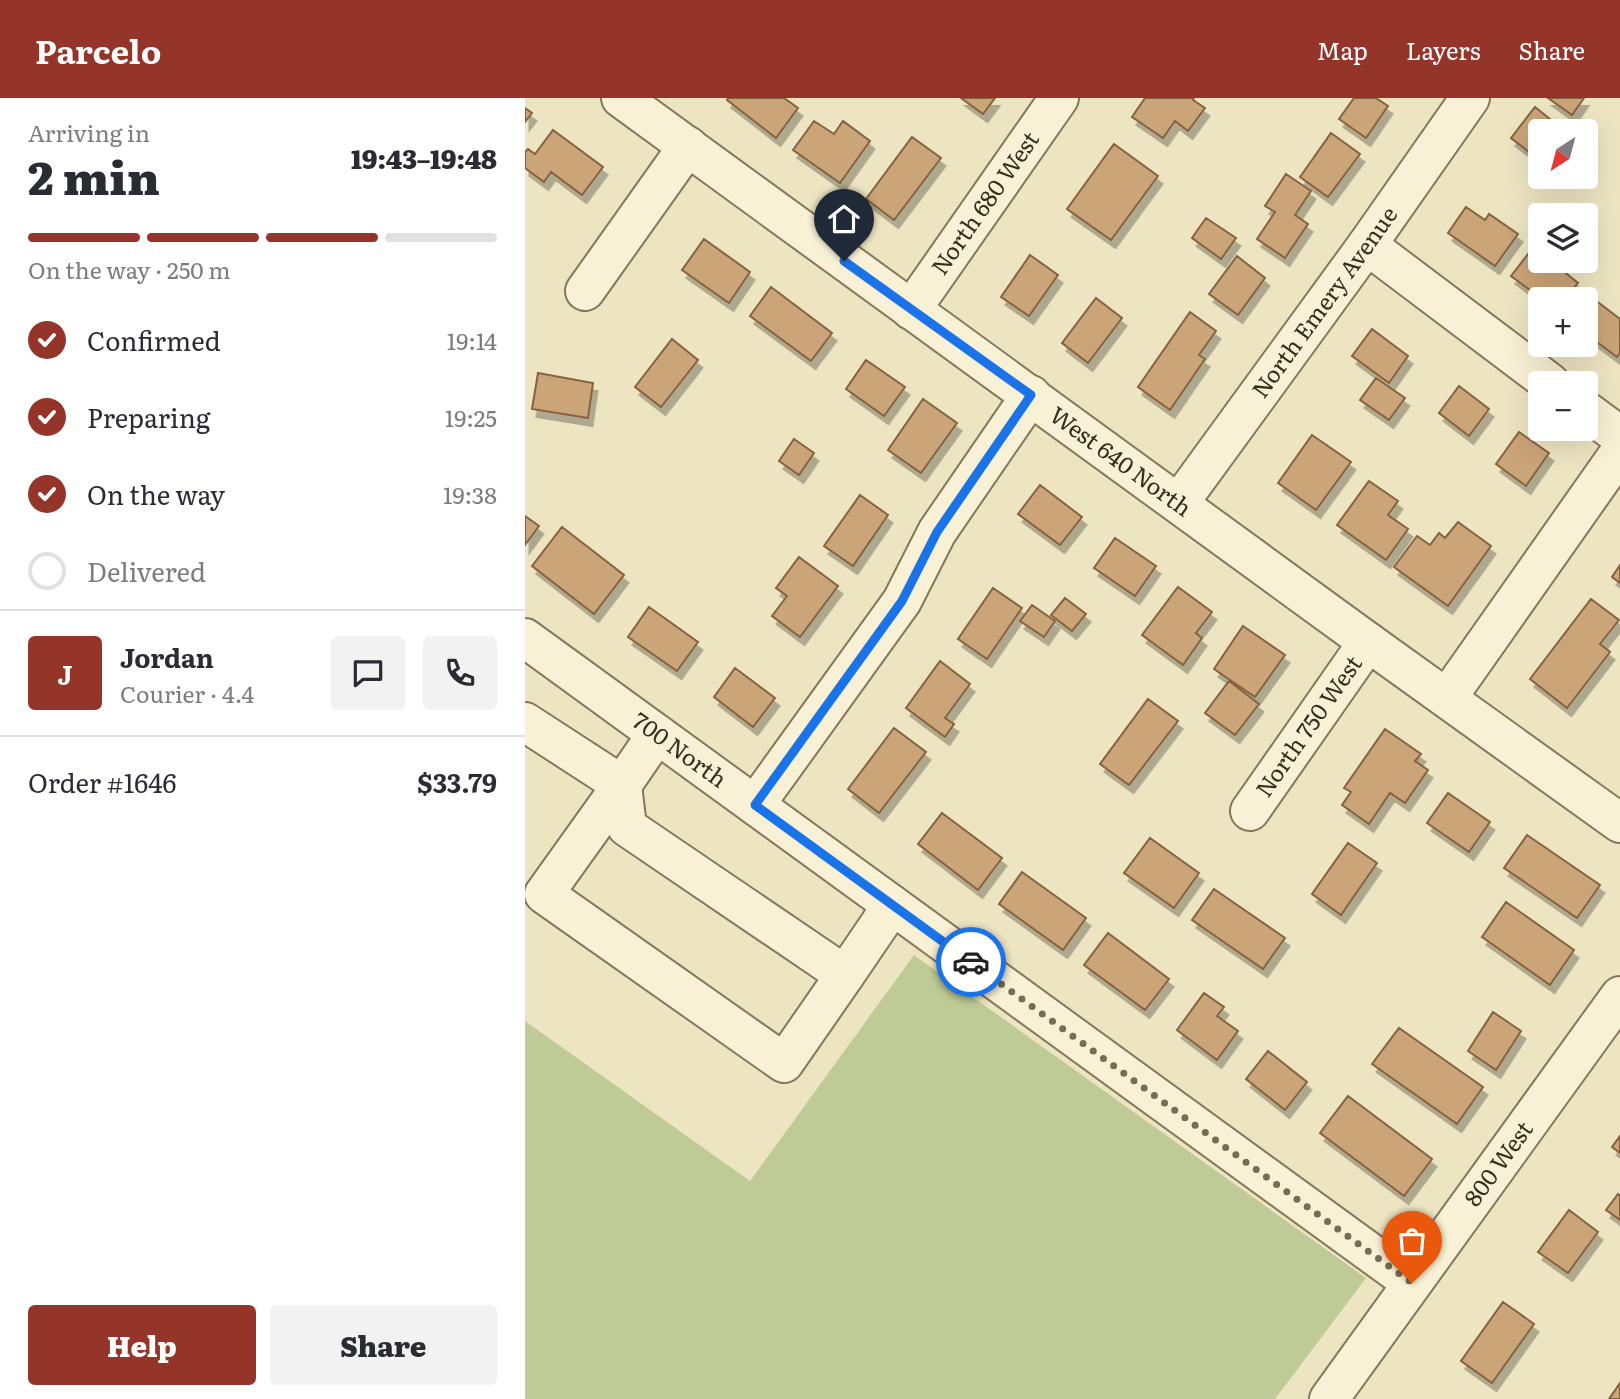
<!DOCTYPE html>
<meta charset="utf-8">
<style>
body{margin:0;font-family:Literata,serif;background:#f2f2f3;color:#2b2b33;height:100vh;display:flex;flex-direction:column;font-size:26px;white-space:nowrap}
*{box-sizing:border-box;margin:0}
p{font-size:23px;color:#7c7c81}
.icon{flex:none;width:38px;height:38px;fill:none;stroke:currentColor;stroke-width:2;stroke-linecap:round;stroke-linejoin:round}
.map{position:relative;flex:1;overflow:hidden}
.sheet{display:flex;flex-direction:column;background:#fff;width:525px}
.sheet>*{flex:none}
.needle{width:46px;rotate:216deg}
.fabs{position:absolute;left:1003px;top:21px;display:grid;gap:14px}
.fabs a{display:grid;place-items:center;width:70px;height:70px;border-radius:7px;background:#fff;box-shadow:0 7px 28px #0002;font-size:35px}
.pin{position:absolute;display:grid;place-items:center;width:60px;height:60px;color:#fff;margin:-72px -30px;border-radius:50% 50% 50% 0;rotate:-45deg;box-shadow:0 0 7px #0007}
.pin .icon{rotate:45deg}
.courier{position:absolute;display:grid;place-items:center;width:70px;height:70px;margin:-35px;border:5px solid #1a73e8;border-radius:50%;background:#fff;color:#222;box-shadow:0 2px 9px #0007}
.overview em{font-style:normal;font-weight:800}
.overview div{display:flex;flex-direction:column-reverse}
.overview{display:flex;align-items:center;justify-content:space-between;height:119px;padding:0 28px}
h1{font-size:46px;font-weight:800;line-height:52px}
.bar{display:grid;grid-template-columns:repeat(4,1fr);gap:10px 7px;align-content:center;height:84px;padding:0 28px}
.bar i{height:9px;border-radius:5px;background:#e1e1e2}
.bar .selected{background:#95352a}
.bar p{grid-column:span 4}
.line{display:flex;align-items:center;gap:18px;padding:0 28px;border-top:2px solid #e1e1e2}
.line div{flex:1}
.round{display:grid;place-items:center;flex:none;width:74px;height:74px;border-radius:7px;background:#f2f2f3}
ol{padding:0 28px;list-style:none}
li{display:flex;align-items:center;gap:21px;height:77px}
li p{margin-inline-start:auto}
li .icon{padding:7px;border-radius:50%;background:#95352a;color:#fff;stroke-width:4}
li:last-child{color:#7c7c81}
li i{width:38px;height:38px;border:4px solid #e1e1e2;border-radius:50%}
.action{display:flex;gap:14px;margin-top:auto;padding:14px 28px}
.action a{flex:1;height:80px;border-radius:7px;background:#95352a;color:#fff;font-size:28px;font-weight:800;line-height:80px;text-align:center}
.action a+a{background:#f2f2f3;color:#2b2b33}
header{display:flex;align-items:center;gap:42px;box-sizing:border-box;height:98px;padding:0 35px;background:#95352a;color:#fff}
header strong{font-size:33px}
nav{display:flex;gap:38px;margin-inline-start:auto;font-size:24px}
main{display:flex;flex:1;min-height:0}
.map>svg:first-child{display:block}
</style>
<header>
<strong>Parcelo</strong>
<nav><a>Map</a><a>Layers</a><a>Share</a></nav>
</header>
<main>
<section class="sheet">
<div class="overview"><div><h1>2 min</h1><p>Arriving in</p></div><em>19:43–19:48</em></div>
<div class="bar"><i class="selected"></i><i class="selected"></i><i class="selected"></i><i></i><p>On the way · 250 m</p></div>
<ol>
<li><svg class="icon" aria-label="check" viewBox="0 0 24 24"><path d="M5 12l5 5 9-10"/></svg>Confirmed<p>19:14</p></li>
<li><svg class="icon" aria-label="check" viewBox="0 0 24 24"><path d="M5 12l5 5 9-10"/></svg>Preparing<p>19:25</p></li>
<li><svg class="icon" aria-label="check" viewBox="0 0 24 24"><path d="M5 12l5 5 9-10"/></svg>On the way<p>19:38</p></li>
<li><i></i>Delivered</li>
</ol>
<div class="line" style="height:126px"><b class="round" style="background:#95352a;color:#fff">J</b><div><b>Jordan</b><p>Courier · 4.4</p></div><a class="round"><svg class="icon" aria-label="chat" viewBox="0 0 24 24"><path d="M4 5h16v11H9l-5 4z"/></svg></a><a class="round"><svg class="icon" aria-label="phone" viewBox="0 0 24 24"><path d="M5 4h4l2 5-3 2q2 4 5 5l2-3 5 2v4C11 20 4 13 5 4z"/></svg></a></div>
<div class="line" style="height:91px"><div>Order #1646</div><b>$33.79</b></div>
<div class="action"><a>Help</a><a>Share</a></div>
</section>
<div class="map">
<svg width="1095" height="1301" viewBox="0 0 1095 1301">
<defs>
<filter id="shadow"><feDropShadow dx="4.5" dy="8" stdDeviation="0" flood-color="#0004"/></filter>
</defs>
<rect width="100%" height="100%" fill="#ede5c2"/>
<path fill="#bfcb96" d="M389,857L841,1180L750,1301H0V923L225,1083Z"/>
<path fill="#cba478" stroke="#856340" stroke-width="2" filter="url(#shadow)" d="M203,0H259L273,10L251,40L202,2Z
M436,0H470L458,16Z
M620,0H669L668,2L680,10L663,33L650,23L638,40L607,19Z
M829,0H851L863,8L841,40L814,21Z
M1023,0H1059L1047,17Z
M1010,9L1036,30L1034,33H1015V58L1013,61L986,40Z
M0,10L7,15L0,24Z
M289,23L309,36L318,23L345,43L315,85L268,52Z
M28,32L78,69L57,97L26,74L19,84L0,70V54L3,51L10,56Z
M806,35L835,56L803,99L775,79Z
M387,39L416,60L369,122L341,101Z
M589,46L633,78L586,142L542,111Z
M761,76L786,93L770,117L783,126L760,160L732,141L750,114L740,108Z
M941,109L960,122L964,116L993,136L970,168L923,135Z
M681,120L711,140L696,161L667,140Z
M179,141L225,174L204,205L157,172Z
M1013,143L1015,144V163H1026L1053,185L1040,201H1017L986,178Z
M505,157L533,177L504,218L476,199Z
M712,158L740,180L713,217L684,196Z
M246,189L307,235L286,263L225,218Z
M1065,198L1095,221V255L1092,259L1060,235V204Z
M571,200L597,220L563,265L537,245Z
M665,214L691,233L674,257L680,261L645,312L613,289Z
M847,231L883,258L864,285L827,258Z
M147,241L173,262L136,309L110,289Z
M341,262L380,289L359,318L321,291Z
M13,275L68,285L63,320L7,311Z
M851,280L880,300L864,322L835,302Z
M934,288L964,311L944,338L914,315Z
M398,301L432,325L396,375L363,352Z
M994,334L1024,355L1001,388L971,366Z
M787,337L826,364L791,412L753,385Z
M269,341L289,355L274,377L254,363Z
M844,383L873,403L863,417L883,431L861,462L812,427Z
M515,387L557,419L535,447L493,416Z
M335,397L363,417L328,468L299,448Z
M0,418L14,428L0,447Z
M933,424L966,448L923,508L869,469L892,438L905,447L914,435L920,440Z
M37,429L99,477L69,516L7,468Z
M590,440L631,468L610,498L569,470Z
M274,459L313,488L275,539L247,518L262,498L251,490Z
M1095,467V485L1087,479Z
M653,489L687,514L671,535L677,540L658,567L617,537Z
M468,490L497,510L462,561L433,541Z
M540,500L561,516L547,533L526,517Z
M1066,501L1094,522L1075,546L1085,554L1042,610L1005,581Z
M507,507L530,523L519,539L495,523Z
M124,509L173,544L152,573L103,539Z
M718,528L760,557L730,599L689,571Z
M415,563L445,586L420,620L429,626L420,639L381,610Z
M210,570L250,600L228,629L189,599Z
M704,583L734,606L710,637L680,615Z
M623,601L653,623L604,687L575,666Z
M369,630L401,654L354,715L323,691Z
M860,631L896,656L890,663L903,672L880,705L865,695L844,726L817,707L826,694L819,690Z
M923,695L965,724L944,754L902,725Z
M417,715L477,760L453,792L393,746Z
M1002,737L1075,787L1052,820L979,770Z
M625,740L674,775L649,810L599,775Z
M823,745L852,765L816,817L787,796Z
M497,774L561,820L538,852L474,806Z
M689,791L760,840L738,871L667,822Z
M981,804L1049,852L1025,887L957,839Z
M583,835L644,881L620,912L559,867Z
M679,895L699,909L692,918L713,933L692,962L652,932Z
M968,914L996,933L971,972L943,953Z
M874,930L958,989L932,1026L847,966Z
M743,953L782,984L760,1012L721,981Z
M823,998L907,1061L879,1098L795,1035Z
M1095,1038V1055L1087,1049Z
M1093,1096L1095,1098V1122L1081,1112Z
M1044,1112L1073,1134L1043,1175L1013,1154Z
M978,1204L1009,1226L967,1285L936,1263Z
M1095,1285V1301H1084Z"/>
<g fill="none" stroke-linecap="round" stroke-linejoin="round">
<g stroke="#877659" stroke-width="42">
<g id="minor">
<path id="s1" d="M96,0L843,544L1095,725"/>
<path d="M842,147L1025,285"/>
<path d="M60,193L163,48"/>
<path id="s2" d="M386,212L534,0"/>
<path d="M1060,312L1095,338"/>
<path id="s3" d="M654,405L842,147L945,0"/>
<path id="s4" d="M0,540L887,1185"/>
<path d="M922,600L1095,354"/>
<path d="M0,624L97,687L132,636"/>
<path d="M97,687L19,796L259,965L320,877"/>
<path d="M97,687L102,729L320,877L356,824L366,806"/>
<path d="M230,707L377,503L412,434L506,297"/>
<path id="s5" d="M725,713L843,544"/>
<path id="s6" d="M804,1301L1095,898"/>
</g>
</g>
<use href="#minor" stroke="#f8f1d5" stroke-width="38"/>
</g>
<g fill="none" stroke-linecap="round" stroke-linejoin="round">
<path stroke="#776d57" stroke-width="7" stroke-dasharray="0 12.6" d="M446,864L887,1185"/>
<path stroke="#1a73e8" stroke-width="9" d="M319,163L506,297L412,434L377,503L230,707L446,864"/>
</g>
<g text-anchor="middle" stroke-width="7" stroke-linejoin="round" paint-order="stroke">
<g font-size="23" fill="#372c1d" stroke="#f5eed1">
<text dy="8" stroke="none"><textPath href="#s2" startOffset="130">North 680 West</textPath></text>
<text dy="8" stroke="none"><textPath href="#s3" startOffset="248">North Emery Avenue</textPath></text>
<text dy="8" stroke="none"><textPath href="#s1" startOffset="618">West 640 North</textPath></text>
<text dy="8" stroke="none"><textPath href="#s5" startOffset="103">North 750 West</textPath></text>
<text dy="8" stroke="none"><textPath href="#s4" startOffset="191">700 North</textPath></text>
<text dy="8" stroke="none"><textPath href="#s6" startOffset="290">800 West</textPath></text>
</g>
</g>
</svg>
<div class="fabs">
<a><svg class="needle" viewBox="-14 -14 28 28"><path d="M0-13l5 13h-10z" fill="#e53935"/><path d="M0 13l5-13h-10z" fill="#7c7c81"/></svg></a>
<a><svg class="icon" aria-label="layers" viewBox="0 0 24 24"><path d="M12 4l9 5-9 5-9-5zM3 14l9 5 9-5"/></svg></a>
<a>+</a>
<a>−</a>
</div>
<div class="pin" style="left:887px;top:1185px;background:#ea580c"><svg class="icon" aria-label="bag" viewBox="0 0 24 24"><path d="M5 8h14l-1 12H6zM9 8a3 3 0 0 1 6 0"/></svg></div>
<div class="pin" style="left:319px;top:163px;background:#1f2937"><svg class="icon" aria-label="home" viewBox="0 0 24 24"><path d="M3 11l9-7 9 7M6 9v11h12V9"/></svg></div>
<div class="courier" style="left:446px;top:864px"><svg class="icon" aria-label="car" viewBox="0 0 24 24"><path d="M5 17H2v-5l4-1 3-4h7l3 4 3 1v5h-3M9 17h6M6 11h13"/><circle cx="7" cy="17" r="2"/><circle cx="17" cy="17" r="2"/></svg></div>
</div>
</main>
